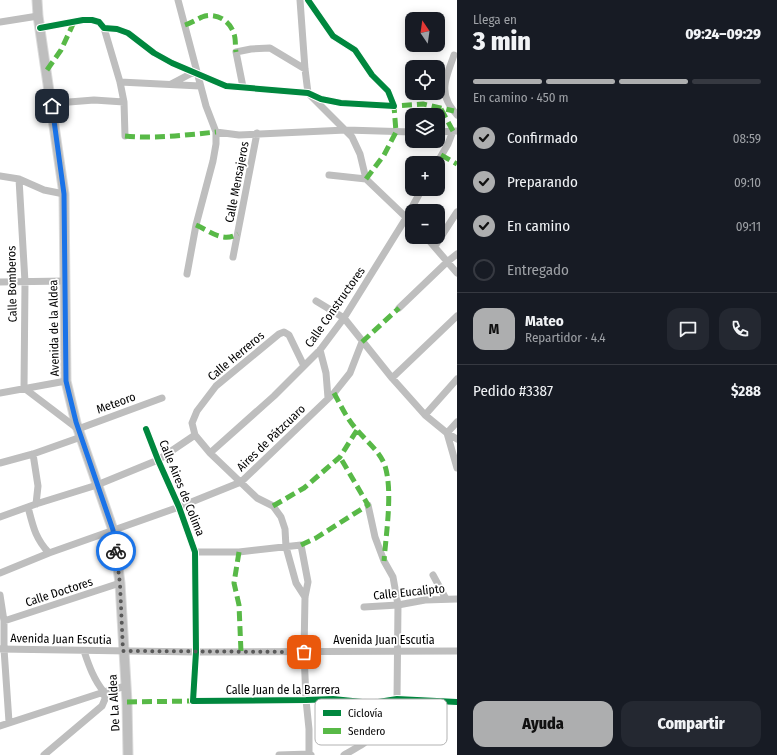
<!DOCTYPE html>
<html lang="es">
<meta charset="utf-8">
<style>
body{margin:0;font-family:"Fira Sans Condensed",sans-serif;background:#242831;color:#f1f3f6;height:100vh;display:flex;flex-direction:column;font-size:15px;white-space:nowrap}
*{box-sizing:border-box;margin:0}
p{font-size:13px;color:#9ea1a6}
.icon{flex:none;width:22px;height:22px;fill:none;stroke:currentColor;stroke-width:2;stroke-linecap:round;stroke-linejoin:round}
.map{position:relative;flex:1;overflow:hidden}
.panel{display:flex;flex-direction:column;background:#171b24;width:320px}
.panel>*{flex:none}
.needle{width:26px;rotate:347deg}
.fabs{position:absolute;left:405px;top:12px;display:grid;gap:8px}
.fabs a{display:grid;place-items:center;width:40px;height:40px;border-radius:8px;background:#171b24;box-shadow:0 2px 10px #0003;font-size:20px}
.pin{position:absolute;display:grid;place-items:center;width:34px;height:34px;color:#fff;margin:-17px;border-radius:8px;box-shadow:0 2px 6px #0006}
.courier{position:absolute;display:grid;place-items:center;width:40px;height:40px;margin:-20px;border:3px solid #1a73e8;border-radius:50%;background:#fff;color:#222;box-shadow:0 1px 5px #0007}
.headline em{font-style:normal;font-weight:800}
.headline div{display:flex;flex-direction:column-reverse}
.headline{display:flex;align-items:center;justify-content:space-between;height:68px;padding:0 16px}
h1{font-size:26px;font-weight:800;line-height:30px}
.bar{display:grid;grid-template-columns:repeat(4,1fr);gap:6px 4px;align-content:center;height:48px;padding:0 16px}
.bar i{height:5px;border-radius:3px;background:#363941}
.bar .on{background:#adaeaf}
.bar p{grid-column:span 4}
.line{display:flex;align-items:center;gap:10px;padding:0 16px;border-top:1px solid #363941}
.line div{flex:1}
.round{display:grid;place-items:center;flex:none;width:42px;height:42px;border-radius:12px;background:#242831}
ol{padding:0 16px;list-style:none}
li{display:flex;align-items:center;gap:12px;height:44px}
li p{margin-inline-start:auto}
li .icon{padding:4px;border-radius:50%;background:#adaeaf;color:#111;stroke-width:4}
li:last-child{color:#9ea1a6}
li i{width:22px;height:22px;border:2px solid #363941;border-radius:50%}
.primary-button{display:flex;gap:8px;margin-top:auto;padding:8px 16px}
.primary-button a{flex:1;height:46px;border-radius:12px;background:#adaeaf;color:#111;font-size:16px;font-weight:800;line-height:46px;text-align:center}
.primary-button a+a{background:#242831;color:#f1f3f6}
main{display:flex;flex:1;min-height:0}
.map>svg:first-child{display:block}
</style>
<main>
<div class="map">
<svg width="457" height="755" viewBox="0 0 457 755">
<rect width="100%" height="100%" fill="#fff"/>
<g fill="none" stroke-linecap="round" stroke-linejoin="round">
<g stroke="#dbdbdb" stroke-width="11">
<path id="major" d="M37,0L38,16L64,194L66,381L76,423L113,530L120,583L127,702L128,755"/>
</g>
<path stroke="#bebebe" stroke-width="7" d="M178,0L206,106L216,132V144L213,161L196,225L187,274
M300,0L305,69L308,93L352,137L360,154L366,179L412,223
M0,22L38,16
M40,28L83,20H92L99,22L104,28L117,29L128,33L154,53L172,63L226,86L308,93L321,99L341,103L394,106L388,91L372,75L355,50L333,36L308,0
M104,28L120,82L124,102L125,136
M454,55C449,70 440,87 448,102C450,107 454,111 457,115
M120,82L200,86
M171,84L194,72
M243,87L236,52L251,49L270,48L305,69
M51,106L69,102L94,100L124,102
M216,132L239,135L346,130L412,132
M438,132L456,131
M437,163L448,144L453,131
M329,175L366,179
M0,176L19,179L44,190L64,194
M19,179L25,282L24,388L78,429L162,398
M426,237L457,273
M435,246L457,212
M233,257L257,133
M0,282L65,281
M316,301L344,318L392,378L425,415L447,433L457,468
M399,308L447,262L457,254
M320,350L326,373L328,398
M304,366L289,335L284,332L279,334L216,386L197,411L192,423L195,435L210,453L257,498L273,506L281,517L285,529L286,547L296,583L305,597
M392,378L457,316
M0,393L66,381
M425,415L457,379
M457,422L447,433L457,439
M146,429L158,460L179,507L195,552L196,652L193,701L306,700L333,699L372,703L397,699L457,702
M210,453L274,396L320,350L344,318L406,218L422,189
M33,454L38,486L36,504
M0,463L33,454L81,437
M368,505L375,537L384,561L393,577L398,605L397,699
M28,507C33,526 35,538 49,553
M0,517L36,504L97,485L158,460L195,435
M195,552H239L301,545L308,582L305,597L304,652L306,700L309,729V754L311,755
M0,573L49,553L179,507L241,482L334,393L350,373L362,342
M433,575L446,599
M0,595L4,621V649L9,722
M364,607L398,605L425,600L457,599
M4,621L120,583
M0,649L196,652L457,651
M84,651C89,666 94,680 104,692
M0,726L104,692L126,686
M44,755L102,706L105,699L104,692
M279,755L309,754
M344,755C376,737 375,739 372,703"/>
<use href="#major" stroke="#bebebe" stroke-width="9"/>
<path stroke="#58b947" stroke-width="5" stroke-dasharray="10 5" stroke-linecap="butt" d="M185,25C191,23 196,20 202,17C215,12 230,20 234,34C236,39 235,47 236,52
M47,70L61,50L74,22
M441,109L453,131
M125,136C155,139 186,135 216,132
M441,155L457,164
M366,179L384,155L396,132L394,106L423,104L454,111
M196,225C210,231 222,243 238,234
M362,342L399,308
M334,393C341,406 347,419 357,430C366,441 380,451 385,466C393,491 386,534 384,561
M273,506L304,488L340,457L357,430
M301,545L316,538L368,505L340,457
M239,552L234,583L239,605L241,652
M127,702L193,701"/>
<g stroke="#fff" stroke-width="8">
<path id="cycleway" d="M40,28L83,20H92L99,22L104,28L117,29L128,33L154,53L172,63L226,86L308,93L321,99L341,103L394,106L388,91L372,75L355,50L333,36L308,0
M146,429L158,460L179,507L195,552L196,652L193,701L306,700L333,699L372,703L397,699L457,702"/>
</g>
<use href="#cycleway" stroke="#00873e" stroke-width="6"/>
</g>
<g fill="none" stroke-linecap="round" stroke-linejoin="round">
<path stroke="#595959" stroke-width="4" stroke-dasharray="0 7.2" d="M116,551L120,584L123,651L304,652"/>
<path stroke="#1a73e8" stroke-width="5" d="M52,106L64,194L66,381L76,422L113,530L116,551"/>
</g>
<g text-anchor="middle" stroke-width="3.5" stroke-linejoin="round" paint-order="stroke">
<g font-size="12" fill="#000" stroke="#fff">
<text transform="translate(237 182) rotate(-79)" y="4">Calle Mensajeros</text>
<text transform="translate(12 284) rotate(-91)" y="4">Calle Bomberos</text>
<text transform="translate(335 307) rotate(-55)" y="4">Calle Constructores</text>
<text transform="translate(54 328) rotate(-91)" y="4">Avenida de la Aldea</text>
<text transform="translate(236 356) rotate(-40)" y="4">Calle Herreros</text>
<text transform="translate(116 403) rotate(-20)" y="4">Meteoro</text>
<text transform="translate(271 438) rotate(-44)" y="4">Aires de Pátzcuaro</text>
<text transform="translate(182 488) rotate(68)" y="4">Calle Aires de Colima</text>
<text transform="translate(59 592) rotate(-18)" y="4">Calle Doctores</text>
<text transform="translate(409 592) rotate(-6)" y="4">Calle Eucalipto</text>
<text transform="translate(61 639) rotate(1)" y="4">Avenida Juan Escutia</text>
<text x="384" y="644">Avenida Juan Escutia</text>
<text x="283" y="694">Calle Juan de la Barrera</text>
<text transform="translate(114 703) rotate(-93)" y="4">De La Aldea</text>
</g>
</g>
<rect x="315" y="699" width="132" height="46" rx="6" fill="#fff" stroke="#b2b2b2" stroke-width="1"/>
<rect x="323" y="710" width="18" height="6" fill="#00873e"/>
<rect x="323" y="728" width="18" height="6" fill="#58b947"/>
<g font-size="11" fill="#000">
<text x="348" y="717">Ciclovía</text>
<text x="348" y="735">Sendero</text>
</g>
</svg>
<div class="fabs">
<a><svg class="needle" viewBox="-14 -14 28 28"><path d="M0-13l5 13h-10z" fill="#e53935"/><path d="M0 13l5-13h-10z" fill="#9ea1a6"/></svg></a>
<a><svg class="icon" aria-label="locate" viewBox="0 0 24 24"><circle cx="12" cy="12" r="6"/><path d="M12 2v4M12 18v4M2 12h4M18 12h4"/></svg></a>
<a><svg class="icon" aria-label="layers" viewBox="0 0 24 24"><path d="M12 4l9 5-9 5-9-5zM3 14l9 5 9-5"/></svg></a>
<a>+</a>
<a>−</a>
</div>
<div class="pin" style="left:304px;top:652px;background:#ea580c"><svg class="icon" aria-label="bag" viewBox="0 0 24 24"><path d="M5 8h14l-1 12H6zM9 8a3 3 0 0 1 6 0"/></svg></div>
<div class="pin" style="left:52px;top:106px;background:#1f2937"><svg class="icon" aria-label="home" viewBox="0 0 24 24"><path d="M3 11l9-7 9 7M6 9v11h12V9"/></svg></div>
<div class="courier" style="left:116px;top:551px"><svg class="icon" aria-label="bike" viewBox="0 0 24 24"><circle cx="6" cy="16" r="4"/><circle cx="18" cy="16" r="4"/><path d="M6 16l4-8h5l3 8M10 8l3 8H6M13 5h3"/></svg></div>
</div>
<section class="panel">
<div class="headline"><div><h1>3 min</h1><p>Llega en</p></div><em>09:24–09:29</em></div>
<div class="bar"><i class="on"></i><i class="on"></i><i class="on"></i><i></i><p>En camino · 450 m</p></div>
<ol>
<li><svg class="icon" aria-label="check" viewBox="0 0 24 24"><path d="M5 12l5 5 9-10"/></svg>Confirmado<p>08:59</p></li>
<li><svg class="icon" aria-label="check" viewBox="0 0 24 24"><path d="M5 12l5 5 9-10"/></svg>Preparando<p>09:10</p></li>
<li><svg class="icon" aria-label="check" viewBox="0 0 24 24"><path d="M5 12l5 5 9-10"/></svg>En camino<p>09:11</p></li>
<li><i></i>Entregado</li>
</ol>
<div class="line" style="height:72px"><b class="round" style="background:#adaeaf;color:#111">M</b><div><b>Mateo</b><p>Repartidor · 4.4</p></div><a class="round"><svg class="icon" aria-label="chat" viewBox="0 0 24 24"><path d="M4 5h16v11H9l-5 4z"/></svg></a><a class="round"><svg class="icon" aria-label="phone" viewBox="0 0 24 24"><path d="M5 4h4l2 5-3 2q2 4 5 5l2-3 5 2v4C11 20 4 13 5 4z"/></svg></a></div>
<div class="line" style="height:52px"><div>Pedido #3387</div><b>$288</b></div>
<div class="primary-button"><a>Ayuda</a><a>Compartir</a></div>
</section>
</main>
